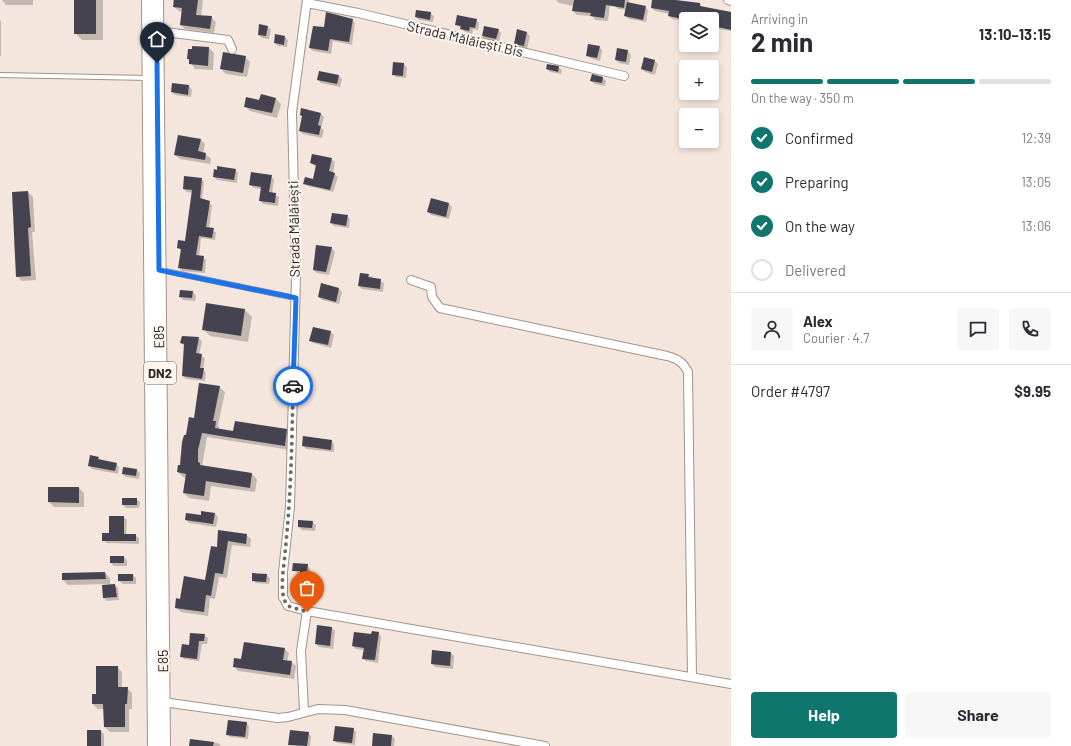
<!DOCTYPE html>
<meta charset="utf-8">
<style>
body{margin:0;font-family:Barlow,sans-serif;background:#f7f7f7;color:#2b2b33;height:100vh;display:flex;flex-direction:column;font-size:15px;white-space:nowrap}
*{box-sizing:border-box;margin:0}
p{font-size:13px;color:#7c7c81}
.icon{flex:none;width:22px;height:22px;fill:none;stroke:currentColor;stroke-width:2;stroke-linecap:round;stroke-linejoin:round}
.map{position:relative;flex:1;overflow:hidden}
.panel{display:flex;flex-direction:column;background:#fff;width:340px}
.panel>*{flex:none}
.buttons{position:absolute;left:679px;top:12px;display:grid;gap:8px}
.buttons a{display:grid;place-items:center;width:40px;height:40px;border-radius:4px;background:#fff;box-shadow:0 2px 6px #0003;font-size:20px}
.pin{position:absolute;display:grid;place-items:center;width:34px;height:34px;color:#fff;margin:-41px -17px;border-radius:50% 50% 50% 0;rotate:-45deg;box-shadow:0 0 4px #0007}
.pin .icon{rotate:45deg}
.courier{position:absolute;display:grid;place-items:center;width:40px;height:40px;margin:-20px;border:3px solid #1a73e8;border-radius:50%;background:#fff;color:#222;box-shadow:0 1px 5px #0007}
.headline em{font-style:normal;font-weight:700}
.headline div{display:flex;flex-direction:column-reverse}
.headline{display:flex;align-items:center;justify-content:space-between;height:68px;padding:0 20px}
h1{font-size:26px;font-weight:700;line-height:30px}
.bar{display:grid;grid-template-columns:repeat(4,1fr);gap:6px 4px;align-content:center;height:48px;padding:0 20px}
.bar i{height:5px;border-radius:3px;background:#e1e1e2}
.bar .selected{background:#0f766e}
.bar p{grid-column:span 4}
.line{display:flex;align-items:center;gap:10px;padding:0 20px;border-top:1px solid #e1e1e2}
.line div{flex:1}
.round{display:grid;place-items:center;flex:none;width:42px;height:42px;border-radius:4px;background:#f7f7f7}
ol{padding:0 20px;list-style:none}
li{display:flex;align-items:center;gap:12px;height:44px}
li p{margin-inline-start:auto}
li .icon{padding:4px;border-radius:50%;background:#0f766e;color:#fff;stroke-width:4}
li:last-child{color:#7c7c81}
li i{width:22px;height:22px;border:2px solid #e1e1e2;border-radius:50%}
.button{display:flex;gap:8px;margin-top:auto;padding:8px 20px}
.button a{flex:1;height:46px;border-radius:4px;background:#0f766e;color:#fff;font-size:16px;font-weight:700;line-height:46px;text-align:center}
.button a+a{background:#f7f7f7;color:#2b2b33}
main{display:flex;flex:1;min-height:0}
.map>svg:first-child{display:block}
</style>
<main>
<div class="map">
<svg width="731" height="746" viewBox="0 0 731 746">
<rect width="100%" height="100%" fill="#f4e6dd"/>
<path fill="#0003" d="M2,0H33V5H6Z
M75,0H103V40H82L75,33Z
M173,0H203L201,16L211,17L216,22L214,33L185,29L181,25L182,12L179,11L174,7Z
M556,0H573L574,2L575,0H604L610,4L608,21L595,20L592,16L577,15L573,11L574,6L559,3Z
M616,0H629L628,4L645,7L648,10L646,22L629,19L625,16L627,10L618,9L615,6Z
M653,0H670L700,4L703,8L731,13V28L712,25V19H686V21L672,19L669,16L670,14L655,11L652,8Z
M430,13L434,16L433,22L419,20L416,17Z
M0,20L1,21V56H0Z
M352,20L355,23L352,45L333,41L331,54L313,51L310,48L325,29Z
M476,20L479,23L478,30L473,29L472,34L465,32L456,24Z
M268,27L271,30L269,39L262,38L259,35Z
M712,27L731,30V31L712,28Z
M498,30L501,33L499,42L486,39L483,36Z
M518,31L527,33L530,36L527,49L518,47L515,44Z
M276,36L285,37L288,40L287,47L278,46L275,43Z
M599,47L602,50L600,61L590,58L587,55Z
M209,48L214,53L213,70L195,69L188,59Z
M618,49L628,51L631,55L629,65L619,63L616,60Z
M245,57L250,62L247,77L226,74L221,69Z
M655,61L658,64L655,75L645,72L642,69Z
M404,64L407,68L406,78L396,77L393,74Z
M558,67L562,70L561,74L550,72L547,69Z
M320,72L339,76L342,79L340,87L321,83L318,80Z
M603,78L606,81L605,86L595,84L591,81Z
M189,86L192,90L191,97L175,95L172,92Z
M276,99L281,104L277,118L250,111L245,106L260,101Z
M321,114L324,117L321,128L324,130L322,138L303,134L300,131L303,117L301,115Z
M200,139L205,144L203,153L211,158L210,164L180,159L175,155Z
M331,159L335,162L333,173L338,177L333,192L308,186L305,183L313,180L316,167L311,163Z
M235,170L238,173L237,183L217,180L214,177Z
M271,176L274,180L272,193L279,197L278,206L263,204L260,200L262,189L254,188L250,185Z
M201,179L204,182L202,200L212,205L209,229L216,232L215,240L201,238L199,257H203L206,260L205,273L182,271L179,268L182,251L178,248L185,242L193,193L187,192L184,189Z
M28,192L33,197L35,232H32L36,280L22,281L17,276L14,241H16Z
M449,204L452,207L449,219L431,215L428,212Z
M347,216L350,219L349,228L334,226L331,223Z
M332,248L335,252L329,275L317,273L314,270Z
M368,275L384,283L383,292L362,289L359,286Z
M322,285L339,289L342,292L339,304L322,300L319,297Z
M193,292L196,296L195,301L183,300L180,297Z
M245,310L252,317L248,342L210,336L203,329Z
M331,332L334,335L331,348L313,343L310,340Z
M198,338L202,341L199,355L205,358L203,369L206,373L205,381L186,379L183,376L185,346L181,343Z
M219,387L225,392L218,425L220,430L234,432L286,430L291,435L290,450L207,437L202,466L252,474L257,479L255,492L211,486L209,501L189,498L184,493L186,478L183,477L178,472L181,466L187,436L195,419Z
M331,441L334,444V452L306,449L303,445Z
M98,458L101,461L116,464L119,467L118,474L92,469L89,466Z
M124,468L137,470L140,473L139,479L126,477L123,474Z
M79,488L84,493V507H54L49,502Z
M136,499L140,502L139,508H126L123,505Z
M215,514L218,517L216,527L189,523L186,520Z
M123,517L127,520L126,535H135L139,538V544L107,543L103,540Z
M312,522L316,525L315,531L302,530L299,527Z
M219,531L246,535L251,539L250,547L232,545L227,578L219,577L215,599L210,598L208,616L181,612L176,608L206,581L217,548Z
M124,557L127,560V566H114L111,563Z
M307,565L310,569L308,594L302,593L299,590L301,574L297,573L293,570Z
M105,573L110,578V585H115L118,588L119,600L107,601L104,598L103,586L109,585V584L68,585L63,580Z
M133,575L136,578V584H123L119,581Z
M267,575L270,579L269,584L256,583L253,580Z
M332,628L335,631L333,649L319,647L316,644Z
M378,633L381,636L378,663L366,661L363,658L364,650L356,649L353,646Z
M204,635L208,638L207,644H202L199,661L184,659L181,656Z
M284,649L289,653L287,661L291,662L296,666L294,679L238,671L234,666L242,660Z
M451,653L454,656L453,669L435,667L432,664Z
M117,667L122,672V688H127L132,693V709H129V732H110L105,727L104,709H98L93,704L97,695Z
M246,723L249,726L248,739L230,737L227,734Z
M353,729L356,732L355,745L337,743L334,740Z
M101,731L104,734V746H88Z
M308,733L311,736L310,746L289,745Z
M392,736L395,739L394,746H373Z
M191,740L218,743L221,746H191Z"/>
<path fill="#44434f" d="M74,0H96V34H74Z
M174,0H198L196,15L212,16L210,29L180,25L182,8L173,7Z
M574,0H625L624,8L606,5L604,18L590,16L591,13L572,11Z
M652,0H676L700,3V6L731,12V30L712,26V19H683L668,16L669,11L651,8Z
M627,2L646,6L643,20L624,16Z
M416,10L431,12L430,20L415,17Z
M326,12L353,19L349,42L330,39L328,51L309,48L313,26L324,27Z
M457,15L477,19L475,28L470,27L469,31L460,29L461,26L455,25Z
M259,24L268,26L266,36L258,35Z
M484,26L499,29L496,39L482,36Z
M517,29L527,32L524,46L514,44Z
M275,34L285,36L284,45L274,43Z
M588,44L600,46L597,58L586,56Z
M192,46L209,47L208,66L189,64V59H187L188,49H192Z
M617,48L628,50L626,62L615,60Z
M223,52L246,56L243,73L220,69Z
M644,57L655,60L652,72L641,69Z
M393,62L404,63L403,76L392,75Z
M547,64L559,66L558,72L546,69Z
M319,71L339,75L337,84L317,80Z
M592,74L603,77L602,83L590,81Z
M172,83L189,85L188,95L171,92Z
M261,94L276,98L272,113L244,107L246,97L259,100Z
M301,108L321,113L318,125L321,126L319,135L299,131L302,116L300,115Z
M178,135L201,139L198,151L206,153L205,160L174,155Z
M312,154L332,158L329,171L335,173L330,190L303,184L305,177L313,179L316,165L310,163Z
M217,166L236,169L234,180L213,177L214,169L217,170Z
M251,172L272,175L269,192L276,193L275,203L259,201L261,187L249,185Z
M184,176L202,178L200,198L210,201L206,227L214,228L212,238L199,236L196,255L204,256L202,271L178,268L181,249L177,248L178,240L185,241L192,190L183,189Z
M28,191L31,227L28,228L31,276L16,277L12,192Z
M431,198L449,203L446,217L427,212Z
M332,213L348,215L346,226L330,223Z
M316,245L332,247L326,272L313,270Z
M360,273L369,274L368,277L381,279L380,289L358,286Z
M321,283L339,288L336,302L318,297Z
M180,290L193,291L192,298L179,297Z
M206,303L245,309L241,336L202,330Z
M313,327L331,331L328,345L309,341Z
M182,336L199,337L196,353L202,354L200,368H204L202,379L182,376L184,344L180,343Z
M199,383L220,386L213,421H216L215,428L233,431L235,421L287,429L285,446L202,433L198,450V462L200,463V465L252,473L250,488L206,481L204,496L183,493L186,474L177,472L178,465H180L182,442L184,435H186L189,417L194,418Z
M303,436L332,440L331,450L302,446Z
M90,455L99,457L98,459L117,463L115,471L88,466Z
M123,467L137,469L136,476L122,474Z
M48,487H79V503L48,502Z
M122,498H137V505H122Z
M201,511L215,513L213,524L185,520L186,513L201,515Z
M109,516H124V534H136V541H102V533H109Z
M298,520L313,521L312,528L298,527Z
M218,530L247,534L246,544L228,541L223,574L215,573L211,596L206,595L204,612L175,608L176,598L180,599L184,576L205,580L211,546L217,547Z
M110,556H124V563H110Z
M293,563L308,564L305,591L298,590L300,571H292Z
M105,572L106,579L62,580V573Z
M252,573L267,574L266,582L252,581Z
M118,574H133V581H118Z
M115,584L117,597L103,598L102,585Z
M317,625L332,627L330,646L315,644Z
M372,631L379,632L375,660L362,659L364,648L352,646L354,632L371,634Z
M190,633L205,634L204,641H199L197,659L180,657L182,644L189,645Z
M244,642L285,648L283,660L292,661L290,675L233,667L234,658L241,659Z
M432,650L451,652L450,666L431,664Z
M96,666H118V687H128L127,704H125V727H104L103,704H92V694H96Z
M228,720L247,722L245,737L226,735Z
M335,726L354,728L352,743L333,741Z
M87,730H101V746H87Z
M290,730L309,732L307,746L288,745Z
M373,733L392,735L391,746H372Z
M190,739L214,742L213,746H189Z"/>
<g fill="none" stroke-linecap="round" stroke-linejoin="round">
<g stroke="#a0948b" stroke-width="6">
<path id="lane" d="M0,75L148,78
M161,270L295,298"/>
</g>
<g stroke="#a0948b" stroke-width="10">
<path id="street" d="M307,0L292,112L296,277L290,507L283,572V597L288,606L307,611L731,684
M728,0L731,1
M307,3L358,13L624,76
M157,31L228,40L232,49
M411,280L431,287L432,297L440,308L667,356C678,359 683,362 688,372L692,677
M163,702L278,718L288,717L318,709L345,710L545,746
M304,711L301,651L307,611"/>
</g>
<g stroke="#a0948b" stroke-width="14">
<path id="primary" d="M148,0L154,746
M157,0L164,746"/>
</g>
<use href="#lane" stroke="#fff" stroke-width="4"/>
<use href="#street" stroke="#fff" stroke-width="8"/>
<use href="#primary" stroke="#fff" stroke-width="12"/>
</g>
<g fill="none" stroke-linecap="round" stroke-linejoin="round">
<path stroke="#716963" stroke-width="4" stroke-dasharray="0 7.2" d="M293,386C292,442 291,497 285,553C284,568 278,595 288,606L307,612"/>
<path stroke="#1a73e8" stroke-width="5" d="M157,63L159,270L296,298L293,386"/>
</g>
<g text-anchor="middle" stroke-width="4" stroke-linejoin="round" paint-order="stroke">
<rect fill="#fdf5ef" stroke="#696360" stroke-width="1" x="144" y="362" width="32" height="22" rx="3"/>
<g font-size="13" font-weight="bold" fill="#2a2522">
<text x="160" y="378">DN2</text>
</g>
<g font-size="14" fill="#2a2522" stroke="#fdf5ef">
<text transform="translate(465 39) rotate(13)" y="5">Strada Mălăiești Bis</text>
<text transform="translate(294 229) rotate(-91)" y="5">Strada Mălăiești</text>
<text transform="translate(159 337) rotate(-91)" y="5">E85</text>
<text transform="translate(163 661) rotate(-91)" y="5">E85</text>
</g>
</g>
</svg>
<div class="buttons">
<a><svg class="icon" aria-label="layers" viewBox="0 0 24 24"><path d="M12 4l9 5-9 5-9-5zM3 14l9 5 9-5"/></svg></a>
<a>+</a>
<a>−</a>
</div>
<div class="pin" style="left:307px;top:612px;background:#ea580c"><svg class="icon" aria-label="bag" viewBox="0 0 24 24"><path d="M5 8h14l-1 12H6zM9 8a3 3 0 0 1 6 0"/></svg></div>
<div class="pin" style="left:157px;top:63px;background:#1f2937"><svg class="icon" aria-label="home" viewBox="0 0 24 24"><path d="M3 11l9-7 9 7M6 9v11h12V9"/></svg></div>
<div class="courier" style="left:293px;top:386px"><svg class="icon" aria-label="car" viewBox="0 0 24 24"><path d="M5 17H2v-5l4-1 3-4h7l3 4 3 1v5h-3M9 17h6M6 11h13"/><circle cx="7" cy="17" r="2"/><circle cx="17" cy="17" r="2"/></svg></div>
</div>
<section class="panel">
<div class="headline"><div><h1>2 min</h1><p>Arriving in</p></div><em>13:10–13:15</em></div>
<div class="bar"><i class="selected"></i><i class="selected"></i><i class="selected"></i><i></i><p>On the way · 350 m</p></div>
<ol>
<li><svg class="icon" aria-label="check" viewBox="0 0 24 24"><path d="M5 12l5 5 9-10"/></svg>Confirmed<p>12:39</p></li>
<li><svg class="icon" aria-label="check" viewBox="0 0 24 24"><path d="M5 12l5 5 9-10"/></svg>Preparing<p>13:05</p></li>
<li><svg class="icon" aria-label="check" viewBox="0 0 24 24"><path d="M5 12l5 5 9-10"/></svg>On the way<p>13:06</p></li>
<li><i></i>Delivered</li>
</ol>
<div class="line" style="height:72px"><a class="round"><svg class="icon" aria-label="person" viewBox="0 0 24 24"><circle cx="12" cy="8" r="4"/><path d="M4 21q1-7 8-7t8 7"/></svg></a><div><b>Alex</b><p>Courier · 4.7</p></div><a class="round"><svg class="icon" aria-label="chat" viewBox="0 0 24 24"><path d="M4 5h16v11H9l-5 4z"/></svg></a><a class="round"><svg class="icon" aria-label="phone" viewBox="0 0 24 24"><path d="M5 4h4l2 5-3 2q2 4 5 5l2-3 5 2v4C11 20 4 13 5 4z"/></svg></a></div>
<div class="line" style="height:52px"><div>Order #4797</div><b>$9.95</b></div>
<div class="button"><a>Help</a><a>Share</a></div>
</section>
</main>
